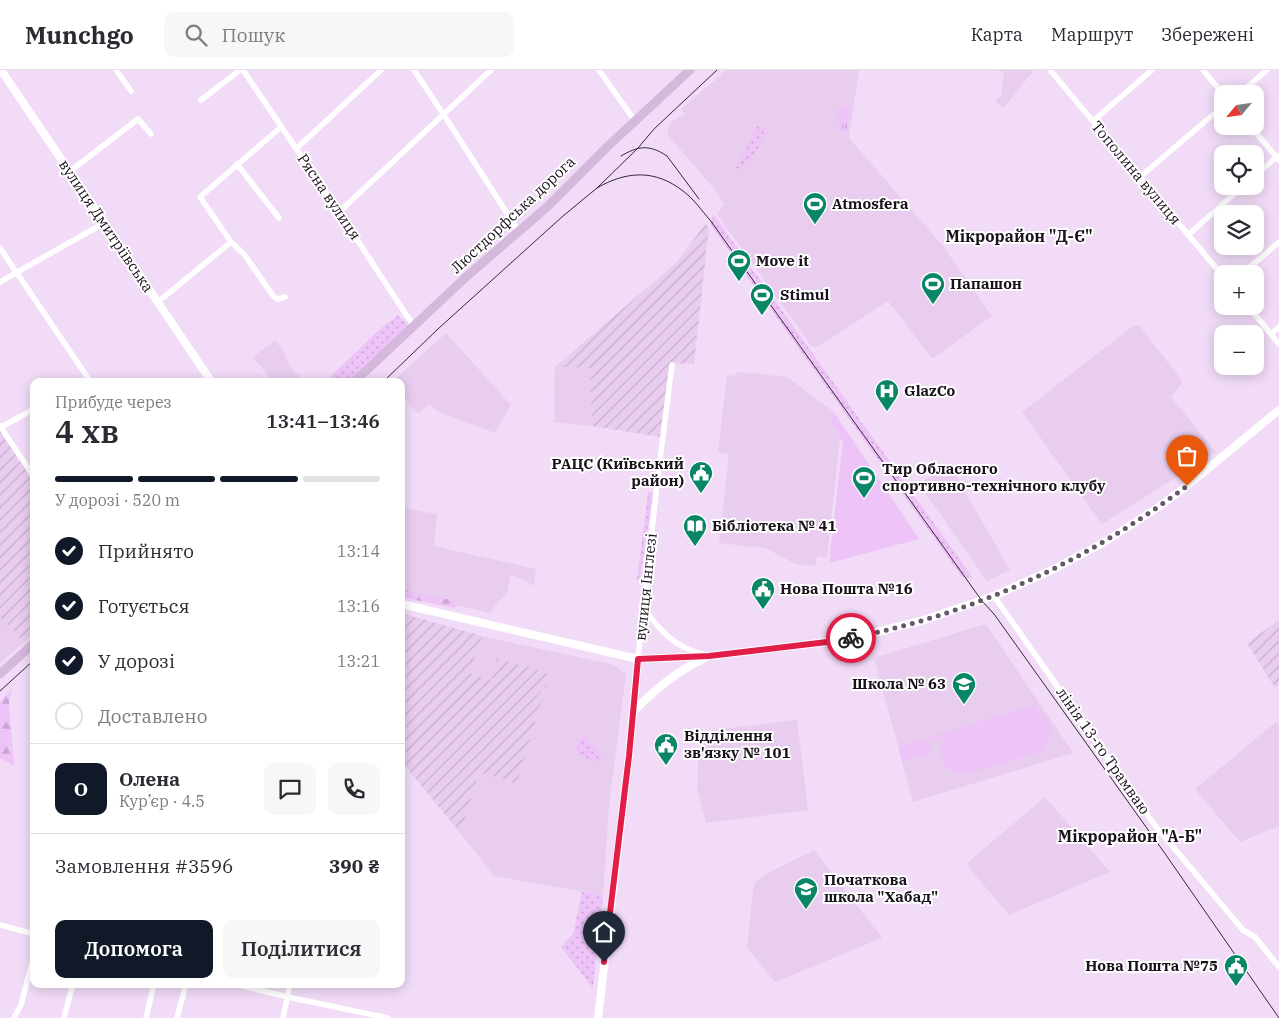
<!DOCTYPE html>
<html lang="uk">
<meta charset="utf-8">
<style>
body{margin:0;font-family:"IBM Plex Serif",serif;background:#f7f7f7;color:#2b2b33;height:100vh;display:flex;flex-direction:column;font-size:19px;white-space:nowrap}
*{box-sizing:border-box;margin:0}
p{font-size:16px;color:#7c7c81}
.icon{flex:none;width:28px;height:28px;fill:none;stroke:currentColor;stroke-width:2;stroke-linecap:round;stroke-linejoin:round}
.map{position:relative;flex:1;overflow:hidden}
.side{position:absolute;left:30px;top:308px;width:375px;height:610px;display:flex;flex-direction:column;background:#fff;border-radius:10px;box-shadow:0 2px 12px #0003}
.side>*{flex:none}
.needle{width:32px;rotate:241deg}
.tools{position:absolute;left:1214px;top:15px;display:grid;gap:10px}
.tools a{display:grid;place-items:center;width:50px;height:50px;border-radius:10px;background:#fff;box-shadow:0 2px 12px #0003;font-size:25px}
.pin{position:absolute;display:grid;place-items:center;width:42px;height:42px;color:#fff;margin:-51px -21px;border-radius:50% 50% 50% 0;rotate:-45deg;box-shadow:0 0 5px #0007}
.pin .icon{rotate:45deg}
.courier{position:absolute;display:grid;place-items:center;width:50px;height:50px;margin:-25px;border:4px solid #e11d48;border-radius:50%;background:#fff;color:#222;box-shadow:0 1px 6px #0007}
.overview em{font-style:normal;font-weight:600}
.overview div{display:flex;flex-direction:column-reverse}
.overview{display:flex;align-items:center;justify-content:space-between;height:85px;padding:0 25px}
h1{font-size:32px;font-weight:600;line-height:38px}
.bar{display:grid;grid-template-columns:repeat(4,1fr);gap:8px 5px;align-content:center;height:60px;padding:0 25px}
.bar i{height:6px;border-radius:4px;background:#e1e1e2}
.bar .current{background:#111827}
.bar p{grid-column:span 4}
.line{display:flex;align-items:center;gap:12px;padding:0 25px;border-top:1px solid #e1e1e2}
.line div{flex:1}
.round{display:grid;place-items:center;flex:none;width:52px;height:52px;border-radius:10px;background:#f7f7f7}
ol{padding:0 25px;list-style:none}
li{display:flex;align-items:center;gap:15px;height:55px}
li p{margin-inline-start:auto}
li .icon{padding:5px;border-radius:50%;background:#111827;color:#fff;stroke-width:4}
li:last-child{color:#7c7c81}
li i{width:28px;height:28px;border:2px solid #e1e1e2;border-radius:50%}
.button{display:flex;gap:10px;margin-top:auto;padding:10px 25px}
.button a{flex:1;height:58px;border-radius:10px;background:#111827;color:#fff;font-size:20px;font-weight:600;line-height:58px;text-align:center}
.button a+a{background:#f7f7f7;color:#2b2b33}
header{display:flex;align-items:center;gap:30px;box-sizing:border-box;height:70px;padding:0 25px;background:#fff;border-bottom:1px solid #e1e1e2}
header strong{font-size:24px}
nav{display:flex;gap:28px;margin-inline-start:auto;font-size:18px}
.search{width:350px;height:45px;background:#f7f7f7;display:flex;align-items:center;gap:12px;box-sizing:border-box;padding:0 18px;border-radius:10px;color:#7c7c81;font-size:19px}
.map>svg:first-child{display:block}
</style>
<header>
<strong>Munchgo</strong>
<div class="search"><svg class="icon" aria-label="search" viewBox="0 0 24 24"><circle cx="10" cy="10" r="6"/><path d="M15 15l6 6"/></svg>Пошук</div>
<nav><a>Карта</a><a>Маршрут</a><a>Збережені</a></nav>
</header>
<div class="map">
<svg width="1279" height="948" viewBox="0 0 1279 948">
<defs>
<pattern id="industrial-furrows" width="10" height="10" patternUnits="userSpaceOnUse" patternTransform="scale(1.25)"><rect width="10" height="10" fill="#e8cdef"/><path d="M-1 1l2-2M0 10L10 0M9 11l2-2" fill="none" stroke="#c6afcc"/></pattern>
<pattern id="grass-dots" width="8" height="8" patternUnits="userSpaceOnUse" patternTransform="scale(1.25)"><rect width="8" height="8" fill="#edc3f8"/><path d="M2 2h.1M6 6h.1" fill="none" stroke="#cba6d4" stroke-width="1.8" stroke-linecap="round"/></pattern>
<pattern id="forest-firs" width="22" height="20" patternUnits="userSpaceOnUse" patternTransform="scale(1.25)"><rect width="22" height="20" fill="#edc3f8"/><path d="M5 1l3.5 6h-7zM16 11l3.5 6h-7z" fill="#cba6d4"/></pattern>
<pattern id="park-tufts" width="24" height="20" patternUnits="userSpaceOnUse" patternTransform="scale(1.25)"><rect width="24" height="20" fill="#edc3f8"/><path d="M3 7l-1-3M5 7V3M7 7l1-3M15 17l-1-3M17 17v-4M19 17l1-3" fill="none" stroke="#cba6d4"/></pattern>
</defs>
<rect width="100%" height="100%" fill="#f1dbf7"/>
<path fill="#e8cdef" d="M727,0H859L849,68L943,176L992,246L932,289L888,231L819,276L812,277L717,144L724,134L716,121L667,64L672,51L685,44L681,39Z
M994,0H1034L1004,38L995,31L1001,25L1004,2Z
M1139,255L1183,312L1171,327L1216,382L1102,454L1022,342L1133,256Z
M446,263L511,335L495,363L437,341L430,334L418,343L401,325V311H393Z
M275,270L284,282L288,294L303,311H269L271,309L253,287Z
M555,297L591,298L592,356L554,352Z
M739,302L787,307L833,341L831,354L838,360L840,369L827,488L817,486L816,496L796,494L765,478L719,473L729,384L718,383L727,305L734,306Z
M949,394L1010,500L987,511L919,414Z
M401,436L418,441L437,444L434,476L536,499L534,516L511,504L507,524L496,534L491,543L401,523Z
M0,548L24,572L0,593Z
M986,554L1073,683L913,732L874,588Z
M482,566L614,595L626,604L609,735L603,825L494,806L461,764L479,702L517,714L541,633L536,631L538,623L542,617L545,618L550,604L497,588L491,610L470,603Z
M797,650L808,740L706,753L697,718L699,672L713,660Z
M1276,652L1279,656V756L1240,772L1195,719Z
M1045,727L1110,802L1009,845L966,794Z
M814,780L882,868L775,912L747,877L754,813L770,802Z"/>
<path fill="url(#industrial-furrows)" d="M705,154L709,157L694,294L671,293L661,367L592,356L590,298L555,297L677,192Z
M0,361L34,411V563L24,572L0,548Z
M401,543L482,566L470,603L491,610L497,588L550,604L546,618L542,617L540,624L538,623L536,631L541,633L517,714L479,702L461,764L401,691Z
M1279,550V615L1275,618L1247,573Z"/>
<path fill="url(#grass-dots)" d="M758,55L769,61L753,87L739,99L736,98Z
M713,144L973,508L962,507L712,157L710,152Z
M398,245L409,256L348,311H326L380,259Z
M648,422L653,423L640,510H637Z
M584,664L602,686V691H593L577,685L578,672Z
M582,822L603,825L593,918L561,877L573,864Z"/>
<path fill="url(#forest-firs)" d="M401,519L455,531L457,533V536L454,538L401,527Z
M12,619L9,632L14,696L0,688V631Z"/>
<path fill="url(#park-tufts)" d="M839,36H849L848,62L840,61V54L838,53Z"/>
<path fill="#edc3f8" d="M833,341L919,469L829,493L843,371L840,369L838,360L831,354Z
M1035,635L1037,639L1035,640C1054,649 1055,668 1040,682L966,704C945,702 934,687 944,667L931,671L930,667Z
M928,668L931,683L902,691L899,676Z"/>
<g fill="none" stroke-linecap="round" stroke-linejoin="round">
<path stroke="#fff" stroke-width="5.5" d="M116,0L131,21
M243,0L339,142L407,246L414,255
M414,0L444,45L519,162
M599,0L635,51
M1050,0L1222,205
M1203,0L1223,24
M1239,24L1267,0
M201,30L240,0
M1093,51L1152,0
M1250,56L1279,90
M296,79L381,0
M237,94L279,148
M69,102L138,49L151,64
M1255,106L1278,86
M1140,107L1222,37
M339,142L491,0
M1188,165L1243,116
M231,172L244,184L274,227L278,229L285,227
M0,178L90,311
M1242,204L1279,172
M0,212L104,153
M158,232L231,172L200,127L281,57
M1248,236L1279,274
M1271,264L1279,257
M0,356L34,407
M1,357L34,339
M994,526L1153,753L1243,860L1255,867L1279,897
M644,538C661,563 675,577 705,585
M638,589L658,405L672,295
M0,855L34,864
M234,914L288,927L388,948
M14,948L21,935L34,885
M64,948L73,914
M146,948L154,914
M177,948L186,914
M283,948L290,914"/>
<path stroke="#fff" stroke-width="8" d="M1,0L211,311
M401,534L638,589L709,586L827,572L877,562L924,550L994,526L1052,500L1103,473L1157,438L1187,416L1279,340
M633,642C654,620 677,601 705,588
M598,948L629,686L638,589"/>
<path stroke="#d5b9dd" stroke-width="9" d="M355,311L466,207L547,137L607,77L690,0
M0,604L34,573"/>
<path stroke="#322934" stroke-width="1" d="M621,86C638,76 649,74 667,86L699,129
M597,118C626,101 655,99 683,121C694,129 701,140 710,150L982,531L994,544L1166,785L1279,948
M384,311L439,258L563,146L597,118L638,78L654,59L717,0
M0,621L34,590"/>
</g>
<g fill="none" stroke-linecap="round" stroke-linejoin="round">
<path stroke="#655868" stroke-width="5" stroke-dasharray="0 9" d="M851,568C974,544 1087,491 1187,416"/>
<path stroke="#e11d48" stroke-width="6" d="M604,892L629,686L638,589L709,586L827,572L851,568"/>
</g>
<defs>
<g id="stadium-pin" transform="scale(1.25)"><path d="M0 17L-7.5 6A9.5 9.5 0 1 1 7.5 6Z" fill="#0a8667" stroke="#fff"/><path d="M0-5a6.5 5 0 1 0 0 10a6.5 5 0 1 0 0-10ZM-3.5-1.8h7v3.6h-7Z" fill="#fff"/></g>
<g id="hospital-pin" transform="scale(1.25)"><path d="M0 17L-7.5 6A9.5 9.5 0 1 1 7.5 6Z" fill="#0a8667" stroke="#fff"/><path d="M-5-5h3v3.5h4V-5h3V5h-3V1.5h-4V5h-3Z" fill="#fff"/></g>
<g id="civic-pin" transform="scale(1.25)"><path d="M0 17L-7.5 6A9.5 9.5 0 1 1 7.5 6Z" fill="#0a8667" stroke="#fff"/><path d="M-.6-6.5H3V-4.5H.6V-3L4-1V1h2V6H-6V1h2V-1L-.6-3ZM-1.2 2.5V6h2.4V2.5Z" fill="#fff"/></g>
<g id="library-pin" transform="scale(1.25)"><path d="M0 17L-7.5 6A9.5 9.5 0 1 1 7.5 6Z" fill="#0a8667" stroke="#fff"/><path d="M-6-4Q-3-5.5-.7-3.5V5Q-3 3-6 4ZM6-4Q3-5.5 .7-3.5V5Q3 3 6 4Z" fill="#fff"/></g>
<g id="school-pin" transform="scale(1.25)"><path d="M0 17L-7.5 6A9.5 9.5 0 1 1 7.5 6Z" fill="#0a8667" stroke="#fff"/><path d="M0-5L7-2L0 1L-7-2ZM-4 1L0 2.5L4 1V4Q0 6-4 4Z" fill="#fff"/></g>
</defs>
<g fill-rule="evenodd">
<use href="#stadium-pin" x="815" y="134"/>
<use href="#stadium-pin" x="739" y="191"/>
<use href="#stadium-pin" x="933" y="214"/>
<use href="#stadium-pin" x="762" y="225"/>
<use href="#hospital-pin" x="887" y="321"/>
<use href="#civic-pin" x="701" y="403"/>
<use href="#stadium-pin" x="864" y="408"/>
<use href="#library-pin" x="695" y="456"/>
<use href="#civic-pin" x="763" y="519"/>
<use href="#school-pin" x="964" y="614"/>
<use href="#civic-pin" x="666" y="675"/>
<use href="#school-pin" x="806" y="819"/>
<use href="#civic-pin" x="1236" y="896"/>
</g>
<g text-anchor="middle" stroke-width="4" stroke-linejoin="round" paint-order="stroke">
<g font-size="15" fill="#19121b" stroke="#fff">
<text transform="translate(1136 103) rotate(50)" y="5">Тополина вулиця</text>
<text transform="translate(329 127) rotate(56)" y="5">Рясна вулиця</text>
<text transform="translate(513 145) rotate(-43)" y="5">Люстдорфська дорога</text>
<text transform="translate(106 156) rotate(56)" y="5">вулиця Дмитріївська</text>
<text transform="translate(646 517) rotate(-84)" y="5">вулиця Інглезі</text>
<text transform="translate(1103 681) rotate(55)" y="5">лінія 13-го Трамваю</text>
</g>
<g font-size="15" font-weight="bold" fill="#19121b" stroke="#fff" text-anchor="start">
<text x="832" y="139">Atmosfera</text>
<text x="756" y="196">Move it</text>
<text x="950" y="219">Папашон</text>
<text x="780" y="230">Stimul</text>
<text x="904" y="326">GlazCo</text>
<text x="684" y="399" text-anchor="end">РАЦС (Київський<tspan x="684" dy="17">район)</tspan></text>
<text x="882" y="404">Тир Обласного<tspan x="882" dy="17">спортивно-технічного клубу</tspan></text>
<text x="712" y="461">Бібліотека № 41</text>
<text x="780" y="524">Нова Пошта №16</text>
<text x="946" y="619" text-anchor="end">Школа № 63</text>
<text x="684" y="671">Відділення<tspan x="684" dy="17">зв'язку № 101</tspan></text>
<text x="824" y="815">Початкова<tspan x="824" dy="17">школа "Хабад"</tspan></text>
<text x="1218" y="901" text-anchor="end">Нова Пошта №75</text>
</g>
<g font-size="16" font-weight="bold" fill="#19121b" stroke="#fff">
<text x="1019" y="172">Мікрорайон "Д-Є"</text>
<text x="1130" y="772">Мікрорайон "А-Б"</text>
</g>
</g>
</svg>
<div class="tools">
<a><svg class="needle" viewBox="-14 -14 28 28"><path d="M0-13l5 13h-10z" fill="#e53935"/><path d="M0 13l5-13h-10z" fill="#7c7c81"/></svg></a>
<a><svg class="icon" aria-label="locate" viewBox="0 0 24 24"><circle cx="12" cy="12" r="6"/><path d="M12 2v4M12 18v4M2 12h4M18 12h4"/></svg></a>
<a><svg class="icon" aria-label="layers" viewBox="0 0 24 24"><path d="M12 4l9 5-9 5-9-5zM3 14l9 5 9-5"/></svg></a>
<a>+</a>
<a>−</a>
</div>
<div class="pin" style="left:1187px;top:416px;background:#ea580c"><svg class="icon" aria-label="bag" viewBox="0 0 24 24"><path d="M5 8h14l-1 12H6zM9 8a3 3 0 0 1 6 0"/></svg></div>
<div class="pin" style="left:604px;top:892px;background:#1f2937"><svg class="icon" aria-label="home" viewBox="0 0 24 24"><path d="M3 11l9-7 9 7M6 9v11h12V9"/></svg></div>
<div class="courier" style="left:851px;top:568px"><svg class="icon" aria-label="bike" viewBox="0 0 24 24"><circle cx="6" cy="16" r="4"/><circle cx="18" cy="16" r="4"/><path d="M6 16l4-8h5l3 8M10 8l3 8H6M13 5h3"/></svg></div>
<section class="side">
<div class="overview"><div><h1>4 хв</h1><p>Прибуде через</p></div><em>13:41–13:46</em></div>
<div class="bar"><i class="current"></i><i class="current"></i><i class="current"></i><i></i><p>У дорозі · 520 m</p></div>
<ol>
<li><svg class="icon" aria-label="check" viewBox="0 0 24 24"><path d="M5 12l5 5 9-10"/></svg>Прийнято<p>13:14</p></li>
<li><svg class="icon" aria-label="check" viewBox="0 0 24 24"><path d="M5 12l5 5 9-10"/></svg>Готується<p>13:16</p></li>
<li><svg class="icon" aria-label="check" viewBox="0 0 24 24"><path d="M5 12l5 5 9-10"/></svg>У дорозі<p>13:21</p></li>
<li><i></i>Доставлено</li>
</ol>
<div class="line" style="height:90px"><b class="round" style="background:#111827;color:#fff">О</b><div><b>Олена</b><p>Кур’єр · 4.5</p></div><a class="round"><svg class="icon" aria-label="chat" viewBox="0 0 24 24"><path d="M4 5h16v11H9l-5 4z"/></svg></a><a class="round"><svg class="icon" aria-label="phone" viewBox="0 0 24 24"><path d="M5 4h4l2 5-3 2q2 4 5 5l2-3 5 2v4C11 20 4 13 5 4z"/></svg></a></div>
<div class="line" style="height:65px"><div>Замовлення #3596</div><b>390 ₴</b></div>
<div class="button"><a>Допомога</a><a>Поділитися</a></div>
</section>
</div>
